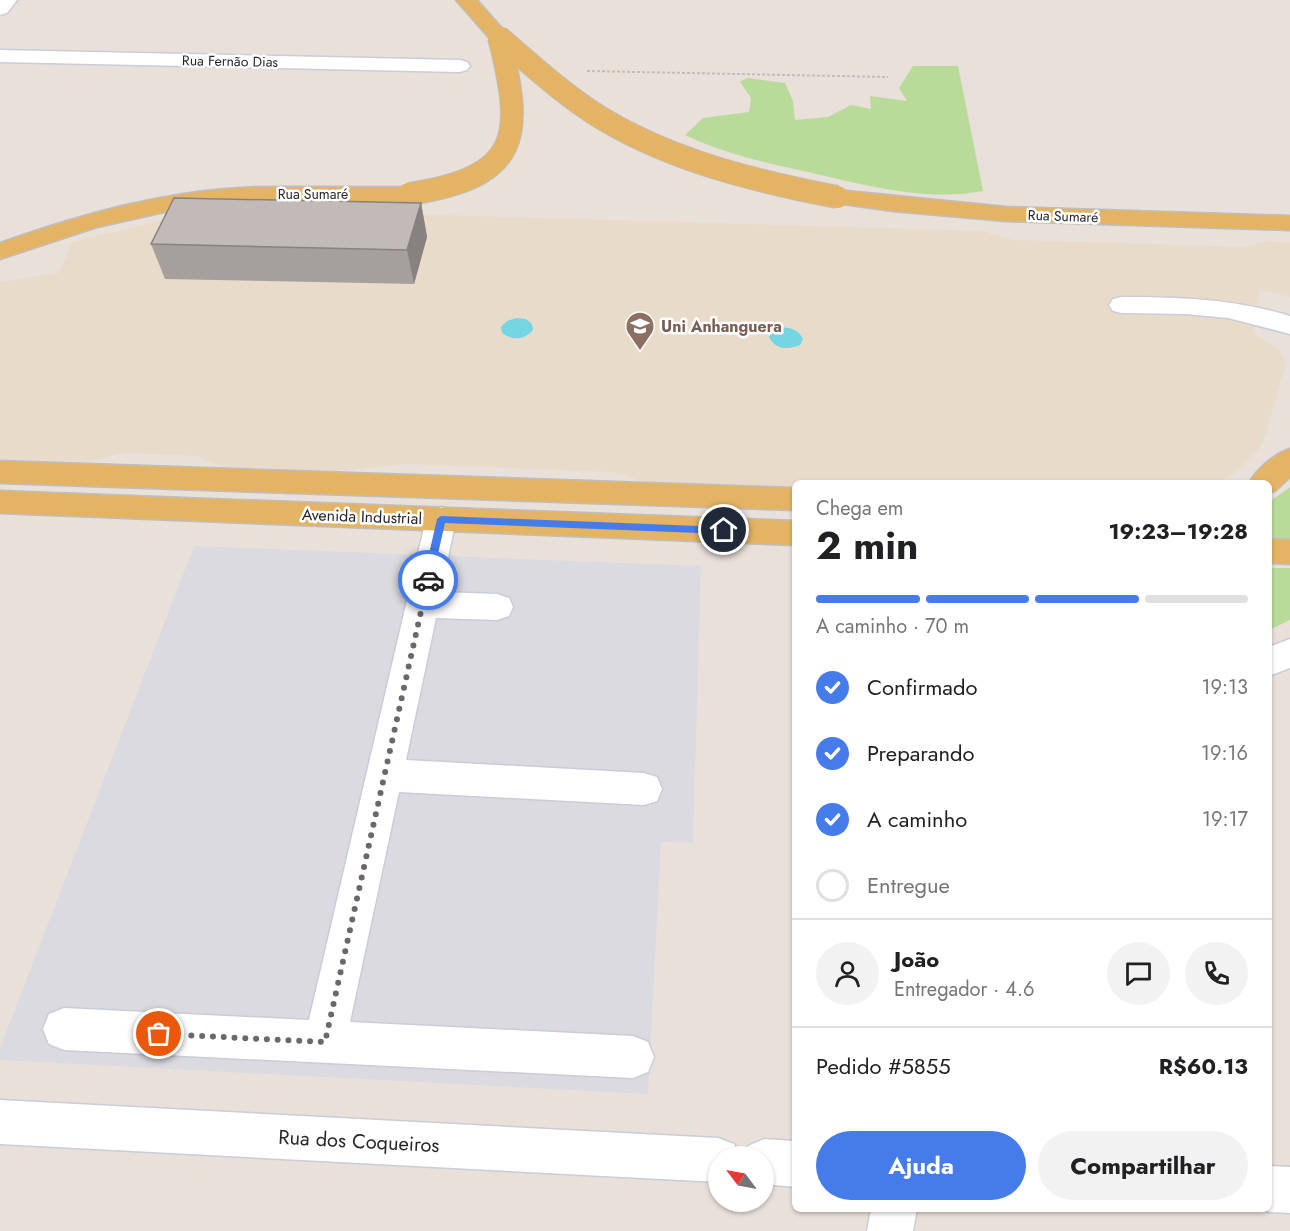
<!DOCTYPE html>
<html lang="pt">
<meta charset="utf-8">
<style>
body{margin:0;font-family:Jost,sans-serif;background:#f2f2f2;color:#202124;height:100vh;display:flex;flex-direction:column;font-size:22px;white-space:nowrap}
*{box-sizing:border-box;margin:0}
p{font-size:20px;color:#757577}
.icon{flex:none;width:33px;height:33px;fill:none;stroke:currentColor;stroke-width:2;stroke-linecap:round;stroke-linejoin:round}
.map{position:relative;flex:1;overflow:hidden}
.sheet{position:absolute;left:792px;top:480px;width:480px;height:732px;display:flex;flex-direction:column;background:#fff;border-radius:9px;box-shadow:0 2px 4px #0004}
.sheet>*{flex:none}
.needle{width:39px;rotate:302deg}
.controls{position:absolute;left:708px;top:1146px;display:grid;gap:12px}
.controls a{display:grid;place-items:center;width:66px;height:66px;border-radius:50%;background:#fff;box-shadow:0 2px 4px #0004;font-size:30px}
.pin{position:absolute;display:grid;place-items:center;width:51px;height:51px;color:#fff;margin:-26px;border:3px solid #fff;border-radius:50%;box-shadow:0 2px 6px #0007}
.courier{position:absolute;display:grid;place-items:center;width:60px;height:60px;margin:-30px;border:4px solid #467bea;border-radius:50%;background:#fff;color:#222;box-shadow:0 2px 8px #0007}
.summary em{font-style:normal;font-weight:700}
.summary div{display:flex;flex-direction:column-reverse}
.summary{display:flex;align-items:center;justify-content:space-between;height:102px;padding:0 24px}
h1{font-size:39px;font-weight:700;line-height:45px}
.bar{display:grid;grid-template-columns:repeat(4,1fr);gap:9px 6px;align-content:center;height:72px;padding:0 24px}
.bar i{height:8px;border-radius:4px;background:#e0e0e0}
.bar .on{background:#467bea}
.bar p{grid-column:span 4}
.line{display:flex;align-items:center;gap:15px;padding:0 24px;border-top:2px solid #e0e0e0}
.line div{flex:1}
.round{display:grid;place-items:center;flex:none;width:63px;height:63px;border-radius:32px;background:#f2f2f2}
ol{padding:0 24px;list-style:none}
li{display:flex;align-items:center;gap:18px;height:66px}
li p{margin-inline-start:auto}
li .icon{padding:6px;border-radius:50%;background:#467bea;color:#fff;stroke-width:4}
li:last-child{color:#757577}
li i{width:33px;height:33px;border:3px solid #e0e0e0;border-radius:50%}
.button{display:flex;gap:12px;margin-top:auto;padding:12px 24px}
.button a{flex:1;height:69px;border-radius:36px;background:#467bea;color:#fff;font-size:24px;font-weight:700;line-height:69px;text-align:center}
.button a+a{background:#f2f2f2;color:#202124}
.map>svg:first-child{display:block}
</style>
<div class="map">
<svg width="1290" height="1231" viewBox="0 0 1290 1231">
<rect width="100%" height="100%" fill="#e9e0da"/>
<path fill="#dbdae1" d="M194,546L701,566L693,843L661,842L648,1094L0,1060V1048Z"/>
<path fill="#e9dbca" d="M340,212L983,231L1014,240L1244,247L1269,241L1290,243V297L1260,290L1253,333L1279,349L1286,364L1265,437L1259,450L1234,474L1216,483H795V490L643,484L629,476L611,472L406,464L336,471L223,467L196,456L125,453L86,462L0,459V282L59,273L72,242L177,217Z"/>
<path fill="#b9db9a" d="M913,66H958L983,191C927,202 863,185 808,172C766,163 725,154 685,135L703,118L749,112L751,98L740,82L747,78L785,83L793,101L795,120L828,117L851,105L871,109L870,96L907,101L899,88Z
M1290,487V540H1269V502Z
M1269,568H1290V620L1269,630Z"/>
<path fill="#74d5e3" d="M516,318L526,319L532,324L533,330C524,340 513,341 502,333L501,327L507,321Z
M781,327C791,328 798,329 803,339L800,345C787,350 776,350 769,337L772,331Z"/>
<g fill="none" stroke-linecap="round" stroke-linejoin="round">
<g stroke="#c8cdd8" stroke-width="3">
<path id="minor" d="M0,0H17L7,13L0,15Z
M0,50L460,60L467,62L470,66L467,70L460,72L0,62Z
M1122,297C1179,297 1235,299 1290,316V334L1228,318L1186,314L1122,313L1113,311L1109,305L1113,299Z
M441,507L452,511L456,519L441,592L497,594L509,598L513,607L509,616L497,620L436,618L406,760L644,773L657,777L662,789L657,801L644,805L399,792L350,1022L633,1036L648,1042L654,1057L648,1072L633,1078L64,1050L49,1044L43,1029L49,1014L64,1008L309,1020L426,519L430,511Z
M1290,639V668L1269,676V647Z
M0,1100L718,1138L734,1144L739,1156H718V1182L0,1144Z
M764,1139L795,1141V1187L764,1184V1156H744L748,1146Z
M1269,1166L1290,1167V1213L1269,1212L1262,1209H1269Z
M871,1209H917L913,1231H867Z"/>
</g>
<g stroke="#bebebe" stroke-width="3">
<path id="major" d="M456,0H477L506,33L509,37L506,41H492Z
M261,187H409L417,189L421,194L417,199L409,201L240,202L178,209L97,227L0,259V243C85,213 171,189 261,187Z
M837,190L1006,207L1290,216V230L1006,221L893,211L829,202L825,197L829,192Z
M1290,449V477L1275,491L1269,492V483H1249C1257,469 1274,454 1290,449Z
M0,461L795,488V510L0,483Z
M0,491L795,521V545L0,513Z
M1269,539L1290,540V564L1269,563Z"/>
</g>
<path stroke="#bebebe" stroke-width="2" stroke-dasharray="3 2" stroke-linecap="butt" d="M587,71L888,77"/>
<use href="#minor" fill="#fff" fill-rule="evenodd"/>
<use href="#major" fill="#e4b464" fill-rule="evenodd"/>
<g stroke="#bebebe" stroke-width="24" stroke-linecap="butt">
<path id="major-bridge" d="M499,37C533,66 565,96 603,119C675,162 756,181 837,197
M409,194C522,177 524,136 499,37"/>
</g>
<use href="#major-bridge" stroke="#e4b464" stroke-width="22"/>
</g>
<path fill="#a6a09d" d="M421,203L427,237L414,284L165,279L151,244Z"/>
<path fill="#87827f" d="M421,203L427,237L414,284L407,250Z"/>
<path fill="#c1bab6" stroke="#87827f" stroke-width="1.5" d="M174,198L421,203L407,250L151,244Z"/>
<path fill="#467bea" d="M441,516L724,527L728,530L724,534L445,523L432,580L428,584L423,580L437,519Z"/>
<g fill="none" stroke-linecap="round" stroke-linejoin="round">
<path stroke="#6b6866" stroke-width="6" stroke-dasharray="0 10.8" d="M159,1034L325,1042L428,580"/>
</g>
<defs>
<g id="university-pin" transform="scale(1.5)"><path d="M0 17L-7.5 6A9.5 9.5 0 1 1 7.5 6Z" fill="#8d6e63" stroke="#fff"/><path d="M0-5L7-2L0 1L-7-2ZM-4 1L0 2.5L4 1V4Q0 6-4 4Z" fill="#fff"/></g>
</defs>
<g fill-rule="evenodd">
<use href="#university-pin" x="640" y="326"/>
</g>
<g text-anchor="middle" stroke-width="5" stroke-linejoin="round" paint-order="stroke">
<g font-size="14" fill="#272727" stroke="#fff">
<text transform="translate(230 61) rotate(1)" y="5">Rua Fernão Dias</text>
<text x="313" y="199">Rua Sumaré</text>
<text transform="translate(1063 216) rotate(2)" y="5">Rua Sumaré</text>
</g>
<g font-size="16" font-weight="bold" fill="#785e54" stroke="#fff" text-anchor="start">
<text x="661" y="332">Uni Anhanguera</text>
</g>
<g font-size="16" fill="#272727" stroke="#fff">
<text transform="translate(362 516) rotate(2)" y="6">Avenida Industrial</text>
</g>
<g font-size="20" fill="#272727" stroke="#fff">
<text transform="translate(359 1141) rotate(3)" y="7">Rua dos Coqueiros</text>
</g>
</g>
</svg>
<div class="controls">
<a><svg class="needle" viewBox="-14 -14 28 28"><path d="M0-13l5 13h-10z" fill="#e53935"/><path d="M0 13l5-13h-10z" fill="#757577"/></svg></a>
</div>
<div class="pin" style="left:159px;top:1034px;background:#ea580c"><svg class="icon" aria-label="bag" viewBox="0 0 24 24"><path d="M5 8h14l-1 12H6zM9 8a3 3 0 0 1 6 0"/></svg></div>
<div class="pin" style="left:724px;top:530px;background:#1f2937"><svg class="icon" aria-label="home" viewBox="0 0 24 24"><path d="M3 11l9-7 9 7M6 9v11h12V9"/></svg></div>
<div class="courier" style="left:428px;top:580px"><svg class="icon" aria-label="car" viewBox="0 0 24 24"><path d="M5 17H2v-5l4-1 3-4h7l3 4 3 1v5h-3M9 17h6M6 11h13"/><circle cx="7" cy="17" r="2"/><circle cx="17" cy="17" r="2"/></svg></div>
<section class="sheet">
<div class="summary"><div><h1>2 min</h1><p>Chega em</p></div><em>19:23–19:28</em></div>
<div class="bar"><i class="on"></i><i class="on"></i><i class="on"></i><i></i><p>A caminho · 70 m</p></div>
<ol>
<li><svg class="icon" aria-label="check" viewBox="0 0 24 24"><path d="M5 12l5 5 9-10"/></svg>Confirmado<p>19:13</p></li>
<li><svg class="icon" aria-label="check" viewBox="0 0 24 24"><path d="M5 12l5 5 9-10"/></svg>Preparando<p>19:16</p></li>
<li><svg class="icon" aria-label="check" viewBox="0 0 24 24"><path d="M5 12l5 5 9-10"/></svg>A caminho<p>19:17</p></li>
<li><i></i>Entregue</li>
</ol>
<div class="line" style="height:108px"><a class="round"><svg class="icon" aria-label="person" viewBox="0 0 24 24"><circle cx="12" cy="8" r="4"/><path d="M4 21q1-7 8-7t8 7"/></svg></a><div><b>João</b><p>Entregador · 4.6</p></div><a class="round"><svg class="icon" aria-label="chat" viewBox="0 0 24 24"><path d="M4 5h16v11H9l-5 4z"/></svg></a><a class="round"><svg class="icon" aria-label="phone" viewBox="0 0 24 24"><path d="M5 4h4l2 5-3 2q2 4 5 5l2-3 5 2v4C11 20 4 13 5 4z"/></svg></a></div>
<div class="line" style="height:78px"><div>Pedido #5855</div><b>R$60.13</b></div>
<div class="button"><a>Ajuda</a><a>Compartilhar</a></div>
</section>
</div>
